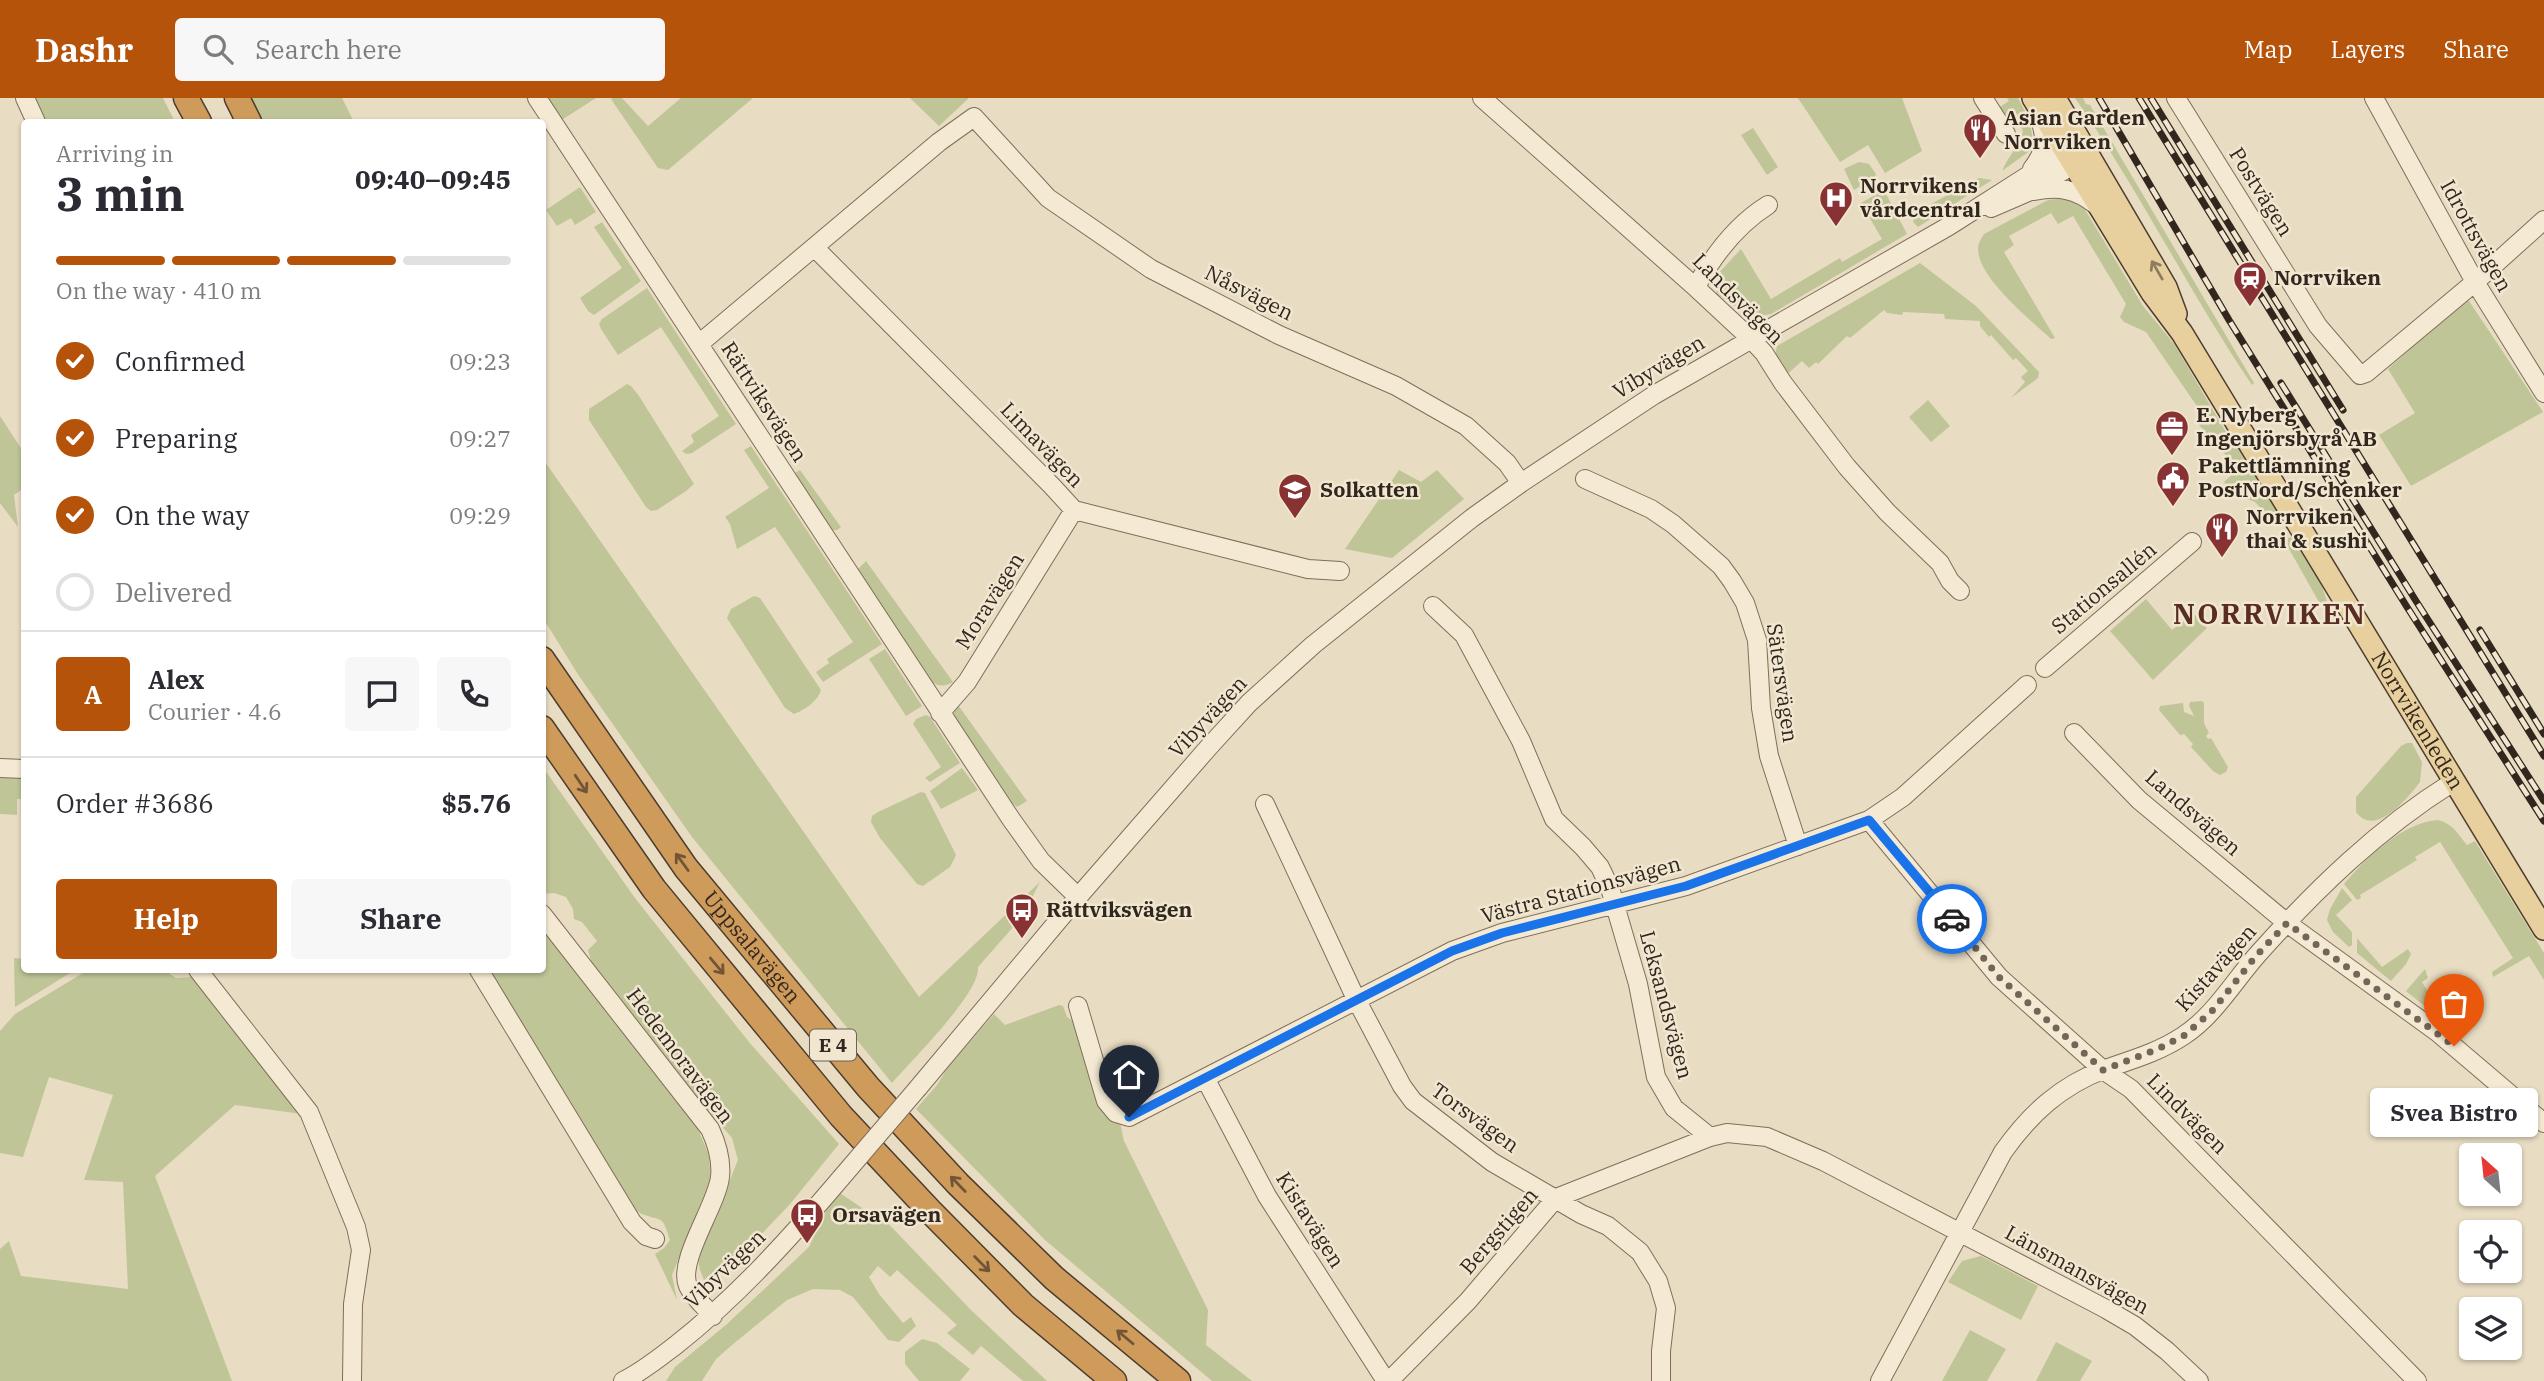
<!DOCTYPE html>
<meta charset="utf-8">
<style>
body{margin:0;font-family:"IBM Plex Serif",serif;background:#f7f7f7;color:#2b2b33;height:100vh;display:flex;flex-direction:column;font-size:26px;white-space:nowrap}
*{box-sizing:border-box;margin:0}
p{font-size:23px;color:#7c7c81}
.icon{flex:none;width:38px;height:38px;fill:none;stroke:currentColor;stroke-width:2;stroke-linecap:round;stroke-linejoin:round}
.map{position:relative;flex:1;overflow:hidden}
.sheet{position:absolute;left:21px;top:21px;width:525px;height:854px;display:flex;flex-direction:column;background:#fff;border-radius:7px;box-shadow:0 2px 5px #0004}
.sheet>*{flex:none}
.needle{width:46px;rotate:333deg}
.tools{position:absolute;left:2459px;top:1045px;display:grid;gap:14px}
.tools a{display:grid;place-items:center;width:63px;height:63px;border-radius:7px;background:#fff;box-shadow:0 2px 5px #0004;font-size:35px}
.pin{position:absolute;display:grid;place-items:center;width:60px;height:60px;color:#fff;margin:-72px -30px;border-radius:50% 50% 50% 0;rotate:-45deg;box-shadow:0 0 7px #0007}
.pin .icon{rotate:45deg}
.courier{position:absolute;display:grid;place-items:center;width:70px;height:70px;margin:-35px;border:5px solid #1a73e8;border-radius:50%;background:#fff;color:#222;box-shadow:0 2px 9px #0007}
.bubble{position:absolute;height:49px;border-radius:7px;background:#fff;box-shadow:0 2px 5px #0004;font-size:23px;font-weight:800;line-height:49px;text-align:center}
.summary em{font-style:normal;font-weight:800}
.summary div{display:flex;flex-direction:column-reverse}
.summary{display:flex;align-items:center;justify-content:space-between;height:119px;padding:0 35px}
h1{font-size:46px;font-weight:800;line-height:52px}
.bar{display:grid;grid-template-columns:repeat(4,1fr);gap:10px 7px;align-content:center;height:84px;padding:0 35px}
.bar i{height:9px;border-radius:5px;background:#e1e1e2}
.bar .selected{background:#b45309}
.bar p{grid-column:span 4}
.line{display:flex;align-items:center;gap:18px;padding:0 35px;border-top:2px solid #e1e1e2}
.line div{flex:1}
.round{display:grid;place-items:center;flex:none;width:74px;height:74px;border-radius:7px;background:#f7f7f7}
ol{padding:0 35px;list-style:none}
li{display:flex;align-items:center;gap:21px;height:77px}
li p{margin-inline-start:auto}
li .icon{padding:7px;border-radius:50%;background:#b45309;color:#fff;stroke-width:4}
li:last-child{color:#7c7c81}
li i{width:38px;height:38px;border:4px solid #e1e1e2;border-radius:50%}
.button{display:flex;gap:14px;margin-top:auto;padding:14px 35px}
.button a{flex:1;height:80px;border-radius:7px;background:#b45309;color:#fff;font-size:28px;font-weight:800;line-height:80px;text-align:center}
.button a+a{background:#f7f7f7;color:#2b2b33}
header{display:flex;align-items:center;gap:42px;box-sizing:border-box;height:98px;padding:0 35px;background:#b45309;color:#fff}
header strong{font-size:33px}
nav{display:flex;gap:38px;margin-inline-start:auto;font-size:24px}
.search{width:490px;height:63px;background:#f7f7f7;display:flex;align-items:center;gap:18px;box-sizing:border-box;padding:0 24px;border-radius:7px;color:#7c7c81;font-size:26px}
.map>svg:first-child{display:block}
</style>
<header>
<strong>Dashr</strong>
<div class="search"><svg class="icon" aria-label="search" viewBox="0 0 24 24"><circle cx="10" cy="10" r="6"/><path d="M15 15l6 6"/></svg>Search here</div>
<nav><a>Map</a><a>Layers</a><a>Share</a></nav>
</header>
<div class="map">
<svg width="2544" height="1283" viewBox="0 0 2544 1283">
<rect width="100%" height="100%" fill="#e8dcc2"/>
<path fill="#c0c598" d="M33,0H163L175,24H44Z
M251,0H342L354,24H263Z
M545,0H596L560,23Z
M613,0H622L648,28L681,0H753L668,72L658,70L611,1Z
M910,0H969L939,28Z
M1798,0H1902L1922,53L1885,75L1868,47L1840,64Z
M2007,0H2018C2028,19 2035,31 2031,52L2002,73C2008,58 2019,49 2023,33C2018,19 2007,20 1998,10L2009,3Z
M2075,0H2083L2086,6L2090,7L2254,285L2252,287C2189,194 2139,92 2075,0Z
M1753,30L1778,69L1767,77L1741,37Z
M1859,64L1869,66L1876,76L1875,79L1854,92L1844,71Z
M1979,80L1992,82L1918,129L1913,124L1914,120L1931,106Z
M580,89L596,114L575,127L571,120L557,128L546,112Z
M1884,92L1907,136L1771,216L1753,219L1716,196L1719,184L1714,180L1741,151L1771,201L1840,160L1842,164L1882,141L1861,105Z
M2065,100L2084,110L2143,208L2175,247L2224,331L2244,356L2285,425L2276,426L2255,404L2235,396L2224,384L2238,371L2199,327L2203,317L2146,234L2124,224L2120,219L2126,206L2073,118L2058,126L2051,115L2009,138L2014,147L2004,154L2055,240L2051,241C2031,222 1978,180 1978,151C1978,145 1981,141 1984,136L2048,102Z
M602,124L641,183L594,217L588,213L580,200L622,170L594,129Z
M1920,165L1976,208L2039,274L2038,280L2011,300L2025,284L2021,279L2028,273L2016,260L2013,262L1991,237L1989,239L1980,228V223L1945,221L1944,216L1903,214L1902,217L1887,215L1884,212L1850,240L1847,238L1818,266L1816,264L1809,270L1802,263L1784,279L1775,258L1777,248Z
M647,190L736,326L692,355L686,356L682,353L694,344L691,337L719,318L661,229L618,257L601,231L599,226L602,221Z
M2467,200L2543,314L2411,388L2379,337L2415,315L2388,271Z
M627,286L631,288L639,298L694,386L686,393L657,412L651,413L646,409L589,322V311Z
M1928,302L1950,328L1931,344L1909,319Z
M0,318L24,355V390L14,397L18,429L0,405Z
M751,348L882,546L823,584L816,574L829,565L827,561L853,544L775,429L737,451L730,426L725,419L769,390L744,352Z
M543,361L919,899L1040,784L1022,819L978,869C981,894 911,963 892,985L692,739L579,578L543,520Z
M800,372L841,429L837,432H831L795,380V375Z
M1399,372L1421,384L1437,372L1464,401L1392,460L1345,451Z
M2292,439L2319,479L2330,513L2320,506L2288,449V440Z
M866,463L953,584C945,589 937,589 930,582L861,478L858,471Z
M754,498L760,500L821,592C818,603 805,612 794,616L785,610L727,520L731,511Z
M2146,501L2172,532L2193,515L2207,530L2153,582L2110,533Z
M885,551L922,608L906,618L869,561Z
M2202,603L2204,605V625L2209,635L2206,638L2208,641L2211,640L2228,669L2226,674L2220,677L2213,673L2191,649L2193,646L2184,636L2180,637L2159,612L2160,608L2183,605L2184,614L2194,618L2189,608L2190,604Z
M958,607L1027,703L1017,709L1011,704L955,619L953,612Z
M926,617L930,619L960,665L930,684L925,680L941,669L913,626L916,621Z
M2407,645H2412L2422,664L2420,684C2407,701 2375,740 2356,714V699L2401,648Z
M542,668L635,800L749,944L839,1046L790,1106L755,1143L704,1182L700,1172L698,1161L738,1062L732,1040L701,1004L591,863L588,852L597,843L582,824L574,821L573,811L566,799L554,795L543,796Z
M962,670L978,692L941,711L930,693Z
M0,676L24,678V701H17V717L0,716Z
M921,694L925,695L956,757L950,769L923,788L917,786L880,740L871,724L872,718L878,714Z
M2438,722C2452,725 2458,736 2467,747L2475,743L2544,855V882L2529,858L2493,879L2492,874L2513,860L2440,744L2415,759L2417,762L2360,797L2361,800L2357,802L2344,786C2366,760 2403,724 2438,722Z
M2342,790L2352,802L2336,817L2352,834V847L2349,849L2333,834L2327,822L2330,811Z
M543,829L697,1029L709,1057L711,1082L672,1177L677,1202L655,1156L664,1150L670,1142C662,1116 663,1124 642,1116C636,1113 631,1109 626,1106L485,872H542Z
M2357,840L2382,869L2408,851L2411,856L2406,866L2391,883L2357,855Z
M14,860L24,861V872H75L15,909Z
M2425,871L2428,880L2422,884L2433,902L2439,898L2443,909L2458,902L2472,921L2457,934L2406,893Z
M88,872H164L176,880L192,879L302,1016L235,1007L155,1078L232,1283H0V1151L9,1143L21,1178L128,1191L123,1084L84,1082L113,997L49,979L23,1059L0,1055V933L15,916Z
M1059,907L1063,908L1067,919L1076,925L1120,1024L1124,1043L1208,1212L1206,1247L1252,1283H1212L1045,1142L916,1011L937,987L948,969L994,916L1005,927Z
M840,1095L868,1114L882,1119L971,1212L1047,1283H1023L981,1248L973,1257L947,1235L957,1227L897,1172L890,1179L878,1168L869,1179L879,1196L903,1225L911,1219L916,1228L899,1244L888,1242L853,1199L840,1192L813,1191L787,1202L732,1247L716,1261L702,1283H666L675,1269L727,1226L809,1149L833,1098Z
M1981,1158L2038,1188L2021,1222L1948,1184L1962,1163Z
M1970,1232L2006,1251L1987,1283H1942Z
M922,1241L937,1245L970,1271L960,1283H919L905,1266V1254Z
M2056,1244L2092,1263L2080,1283H2036Z"/>
<g fill="none" stroke-linecap="round" stroke-linejoin="round">
<g stroke="#806e5b" stroke-width="20">
<path id="minor" d="M25,0L36,24
M537,0L1011,721L1041,763L1078,799
M1482,0L1693,187L1751,241L1764,255L1783,285L1847,369L1887,414L1940,465L1950,483L1960,493
M1983,0L2006,36
M2176,0L2318,228L2360,277L2366,275L2475,184L2544,122
M2374,0L2475,184L2544,295
M2032,71C2047,51 2047,40 2038,16
M2034,93C2059,88 2076,91 2096,107
M1991,110L2028,94L2083,61
M815,150L1052,388L1074,412L1308,471L1340,473
M1696,189C1714,156 1736,127 1768,107
M699,246L939,44L974,19L1048,100L1151,171L1279,237L1396,288L1466,328L1507,365L1521,385
M1585,381L1651,411L1673,426L1721,468L1732,483L1745,505L1757,542L1761,610L1769,658L1798,748
M1433,508L1464,537L1521,643L1554,721L1583,749L1600,769L1610,790L1638,886L1656,979L1674,1010L1710,1039
M2045,570L2192,444
M940,615L967,584L1074,412
M2074,635L2139,702L2287,825L2437,934L2544,1025
M0,670L24,671
M1265,706L1356,901L1402,988L1413,1003L1492,1064L1581,1116L1608,1128L1640,1154L1658,1183L1666,1210L1661,1253V1283
M1869,722L1999,879L2103,972L2131,991L2417,1283
M542,816L710,1031C717,1046 722,1061 720,1079C717,1107 677,1163 688,1188C693,1199 705,1209 713,1218
M198,872L309,1014L356,1129L361,1152L353,1206L352,1283
M479,872L632,1124L646,1138L655,1141
M1078,908L1106,1003L1116,1015L1129,1019L1452,853L1502,835L1686,788L1869,722L1903,699L2027,587
M1205,980L1267,1098L1386,1283
M918,990L1078,799L1208,650L1249,605L1313,547L1472,420L1521,385L1654,297L1949,128L2076,47
M623,1283C642,1274 659,1260 676,1247C738,1198 790,1140 841,1080
M1389,1283L1468,1203L1556,1100L1710,1039L1727,1035L1767,1039L1823,1063L2106,1211L2135,1228L2167,1253L2199,1283
M1880,1283L2003,1054C2030,1016 2060,988 2105,971C2131,962 2159,954 2183,938C2214,918 2234,883 2258,856C2317,790 2378,731 2453,684"/>
</g>
<g stroke="#4e3d2f" stroke-width="24">
<g id="major">
<path id="s1" d="M2033,0L2152,195L2182,235L2544,831"/>
<path d="M2055,0L2166,189L2176,216"/>
</g>
</g>
<g stroke="#4e3d2f" stroke-width="27">
<g id="highway">
<path d="M186,0L199,24"/>
<path d="M237,0L249,24"/>
<path id="s2" d="M542,561L686,770L868,989L958,1086L1054,1180L1178,1283"/>
<path d="M542,630L654,791L841,1018L930,1113L1023,1207L1114,1283"/>
</g>
</g>
<use href="#minor" stroke="#f4ead4" stroke-width="18"/>
<use href="#major" stroke="#e8d09e" stroke-width="21"/>
<use href="#highway" stroke="#cf9b5b" stroke-width="24"/>
<g stroke="#32271e" stroke-width="7">
<path id="rail" d="M2099,0L2229,222L2407,509L2544,723
M2139,0L2544,658
M2151,0L2343,312
M2281,285L2416,503L2544,703
M2480,532L2544,636"/>
</g>
<use href="#rail" stroke="#f1e7d1" stroke-width="4.5" stroke-dasharray="13" stroke-linecap="butt"/>
<g stroke="#806e5b" stroke-width="20" stroke-linecap="butt">
<path id="minor-bridge" d="M841,1080L918,990"/>
</g>
<use href="#minor-bridge" stroke="#f4ead4" stroke-width="18"/>
</g>
<defs><path id="oneway-shaft" d="M-6 0H5M1.5-3L5.5 0L1.5 3" fill="none" stroke-width="1.6" stroke-linecap="round" stroke-linejoin="round" transform="scale(1.75)"/></defs>
<use stroke="#8d7c5e" href="#oneway-shaft" transform="translate(2157 172) rotate(-120)"/>
<g stroke="#715536">
<use href="#oneway-shaft" transform="translate(581 686) rotate(56)"/>
<use href="#oneway-shaft" transform="translate(682 764) rotate(-126)"/>
<use href="#oneway-shaft" transform="translate(717 868) rotate(50)"/>
<use href="#oneway-shaft" transform="translate(958 1086) rotate(-134)"/>
<use href="#oneway-shaft" transform="translate(982 1166) rotate(45)"/>
<use href="#oneway-shaft" transform="translate(1125 1239) rotate(-140)"/>
</g>
<g fill="none" stroke-linecap="round" stroke-linejoin="round">
<path stroke="#726657" stroke-width="7" stroke-dasharray="0 12.6" d="M1952,821L1999,879L2103,972L2158,951L2185,937L2213,912L2256,858L2287,825L2454,948"/>
<path stroke="#1a73e8" stroke-width="9" d="M1129,1019L1452,853L1502,835L1686,788L1869,722L1952,821"/>
</g>
<defs>
<g id="restaurant-pin" transform="scale(1.75)"><path d="M0 17L-7.5 6A9.5 9.5 0 1 1 7.5 6Z" fill="#893234" stroke="#f1e7d1"/><path d="M-5-6h1v4h1v-4h1v4h1v-4h1v5L-1.5 .5V6h-2V.5L-5-1ZM5-6V6H3V1.5H1.5Q1.5-4 5-6Z" fill="#fff"/></g>
<g id="hospital-pin" transform="scale(1.75)"><path d="M0 17L-7.5 6A9.5 9.5 0 1 1 7.5 6Z" fill="#893234" stroke="#f1e7d1"/><path d="M-5-5h3v3.5h4V-5h3V5h-3V1.5h-4V5h-3Z" fill="#fff"/></g>
<g id="station-pin" transform="scale(1.75)"><path d="M0 17L-7.5 6A9.5 9.5 0 1 1 7.5 6Z" fill="#893234" stroke="#f1e7d1"/><path d="M-3-6H3Q5-6 5-4V2Q5 4 3 4L4.5 6H3L1.5 4h-3L-3 6H-4.5L-3 4Q-5 4-5 2V-4Q-5-6-3-6ZM-3.5-4v3h7v-3ZM-3.5 1v1.5H-2V1ZM2 1v1.5H3.5V1Z" fill="#fff"/></g>
<g id="office-pin" transform="scale(1.75)"><path d="M0 17L-7.5 6A9.5 9.5 0 1 1 7.5 6Z" fill="#893234" stroke="#f1e7d1"/><path d="M-6-3h4V-5.5h4V-3h4V5H-6ZM-1-4.5V-3h2v-1.5ZM-6 0V1H6V0Z" fill="#fff"/></g>
<g id="civic-pin" transform="scale(1.75)"><path d="M0 17L-7.5 6A9.5 9.5 0 1 1 7.5 6Z" fill="#893234" stroke="#f1e7d1"/><path d="M-.6-6.5H3V-4.5H.6V-3L4-1V1h2V6H-6V1h2V-1L-.6-3ZM-1.2 2.5V6h2.4V2.5Z" fill="#fff"/></g>
<g id="school-pin" transform="scale(1.75)"><path d="M0 17L-7.5 6A9.5 9.5 0 1 1 7.5 6Z" fill="#893234" stroke="#f1e7d1"/><path d="M0-5L7-2L0 1L-7-2ZM-4 1L0 2.5L4 1V4Q0 6-4 4Z" fill="#fff"/></g>
<g id="bus-pin" transform="scale(1.75)"><path d="M0 17L-7.5 6A9.5 9.5 0 1 1 7.5 6Z" fill="#893234" stroke="#f1e7d1"/><path d="M-5-6H5V4H4V6H2V4H-2V6H-4V4H-5ZM-3.5-4V0h7V-4ZM-3.5 1.2v1.5H-2V1.2ZM2 1.2v1.5H3.5V1.2Z" fill="#fff"/></g>
</defs>
<g fill-rule="evenodd">
<use href="#restaurant-pin" x="1980" y="32"/>
<use href="#hospital-pin" x="1836" y="100"/>
<use href="#station-pin" x="2250" y="180"/>
<use href="#office-pin" x="2172" y="329"/>
<use href="#civic-pin" x="2173" y="380"/>
<use href="#school-pin" x="1295" y="392"/>
<use href="#restaurant-pin" x="2222" y="431"/>
<use href="#bus-pin" x="1022" y="812"/>
<use href="#bus-pin" x="807" y="1117"/>
</g>
<g text-anchor="middle" stroke-width="5" stroke-linejoin="round" paint-order="stroke">
<rect fill="#f1e7d1" stroke="#6b6154" stroke-width="2" x="810" y="931.5" width="46" height="31" rx="5"/>
<g font-size="19" font-weight="bold" fill="#32271e">
<text x="833" y="954">E 4</text>
</g>
<g font-size="21" font-weight="bold" fill="#32271e" stroke="#f1e7d1" text-anchor="start">
<text x="2004" y="27">Asian Garden<tspan x="2004" dy="24">Norrviken</tspan></text>
<text x="1860" y="95">Norrvikens<tspan x="1860" dy="24">vårdcentral</tspan></text>
<text x="2274" y="187">Norrviken</text>
<text x="2196" y="324">E. Nyberg<tspan x="2196" dy="24">Ingenjörsbyrå AB</tspan></text>
<text x="2198" y="375">Pakettlämning<tspan x="2198" dy="24">PostNord/Schenker</tspan></text>
<text x="1320" y="399">Solkatten</text>
<text x="2246" y="426">Norrviken<tspan x="2246" dy="24">thai &amp; sushi</tspan></text>
<text x="1046" y="819">Rättviksvägen</text>
<text x="832" y="1124">Orsavägen</text>
</g>
<g font-size="21" fill="#32271e" stroke="#f1e7d1">
<text transform="translate(2261 94) rotate(58)" y="7">Postvägen</text>
<text transform="translate(2476 138) rotate(61)" y="7">Idrottsvägen</text>
<text transform="translate(1249 195) rotate(27)" y="7">Nåsvägen</text>
<text transform="translate(1738 201) rotate(45)" y="7">Landsvägen</text>
<text transform="translate(1659 269) rotate(-31)" y="7">Vibyvägen</text>
<text transform="translate(764 304) rotate(57)" y="7">Rättviksvägen</text>
<text transform="translate(1042 347) rotate(46)" y="7">Limavägen</text>
<text transform="translate(2104 490) rotate(-40)" y="7">Stationsallén</text>
<text transform="translate(990 503) rotate(-58)" y="7">Moravägen</text>
<text transform="translate(1782 585) rotate(82)" y="7">Sätersvägen</text>
<text transform="translate(1208 619) rotate(-47)" y="7">Vibyvägen</text>
<text dy="7" stroke="none"><textPath href="#s1" startOffset="732">Norrvikenleden</textPath></text>
<text transform="translate(2193 715) rotate(41)" y="7">Landsvägen</text>
<text transform="translate(1581 792) rotate(-15)" y="7">Västra Stationsvägen</text>
<text dy="7" stroke="none"><textPath href="#s2" startOffset="357">Uppsalavägen</textPath></text>
<text transform="translate(2216 870) rotate(-48)" y="7">Kistavägen</text>
<text transform="translate(1666 907) rotate(75)" y="7">Leksandsvägen</text>
<text transform="translate(680 958) rotate(53)" y="7">Hedemoravägen</text>
<text transform="translate(2187 1016) rotate(45)" y="7">Lindvägen</text>
<text transform="translate(1475 1020) rotate(36)" y="7">Torsvägen</text>
<text transform="translate(1310 1122) rotate(58)" y="7">Kistavägen</text>
<text transform="translate(1499 1133) rotate(-49)" y="7">Bergstigen</text>
<text transform="translate(725 1171) rotate(-44)" y="7">Vibyvägen</text>
<text transform="translate(2077 1172) rotate(29)" y="7">Länsmansvägen</text>
</g>
<g font-size="28" font-weight="bold" letter-spacing="2" fill="#5a2d22" stroke="#f1e7d1">
<text x="2270" y="526">NORRVIKEN</text>
</g>
</g>
</svg>
<div class="tools">
<a><svg class="needle" viewBox="-14 -14 28 28"><path d="M0-13l5 13h-10z" fill="#e53935"/><path d="M0 13l5-13h-10z" fill="#7c7c81"/></svg></a>
<a><svg class="icon" aria-label="locate" viewBox="0 0 24 24"><circle cx="12" cy="12" r="6"/><path d="M12 2v4M12 18v4M2 12h4M18 12h4"/></svg></a>
<a><svg class="icon" aria-label="layers" viewBox="0 0 24 24"><path d="M12 4l9 5-9 5-9-5zM3 14l9 5 9-5"/></svg></a>
</div>
<div class="pin" style="left:2454px;top:948px;background:#ea580c"><svg class="icon" aria-label="bag" viewBox="0 0 24 24"><path d="M5 8h14l-1 12H6zM9 8a3 3 0 0 1 6 0"/></svg></div>
<div class="pin" style="left:1129px;top:1019px;background:#1f2937"><svg class="icon" aria-label="home" viewBox="0 0 24 24"><path d="M3 11l9-7 9 7M6 9v11h12V9"/></svg></div>
<div class="courier" style="left:1952px;top:821px"><svg class="icon" aria-label="car" viewBox="0 0 24 24"><path d="M5 17H2v-5l4-1 3-4h7l3 4 3 1v5h-3M9 17h6M6 11h13"/><circle cx="7" cy="17" r="2"/><circle cx="17" cy="17" r="2"/></svg></div>
<div class="bubble" style="left:2370px;top:990px;width:168px">Svea Bistro</div>
<section class="sheet">
<div class="summary"><div><h1>3 min</h1><p>Arriving in</p></div><em>09:40–09:45</em></div>
<div class="bar"><i class="selected"></i><i class="selected"></i><i class="selected"></i><i></i><p>On the way · 410 m</p></div>
<ol>
<li><svg class="icon" aria-label="check" viewBox="0 0 24 24"><path d="M5 12l5 5 9-10"/></svg>Confirmed<p>09:23</p></li>
<li><svg class="icon" aria-label="check" viewBox="0 0 24 24"><path d="M5 12l5 5 9-10"/></svg>Preparing<p>09:27</p></li>
<li><svg class="icon" aria-label="check" viewBox="0 0 24 24"><path d="M5 12l5 5 9-10"/></svg>On the way<p>09:29</p></li>
<li><i></i>Delivered</li>
</ol>
<div class="line" style="height:126px"><b class="round" style="background:#b45309;color:#fff">A</b><div><b>Alex</b><p>Courier · 4.6</p></div><a class="round"><svg class="icon" aria-label="chat" viewBox="0 0 24 24"><path d="M4 5h16v11H9l-5 4z"/></svg></a><a class="round"><svg class="icon" aria-label="phone" viewBox="0 0 24 24"><path d="M5 4h4l2 5-3 2q2 4 5 5l2-3 5 2v4C11 20 4 13 5 4z"/></svg></a></div>
<div class="line" style="height:91px"><div>Order #3686</div><b>$5.76</b></div>
<div class="button"><a>Help</a><a>Share</a></div>
</section>
</div>
